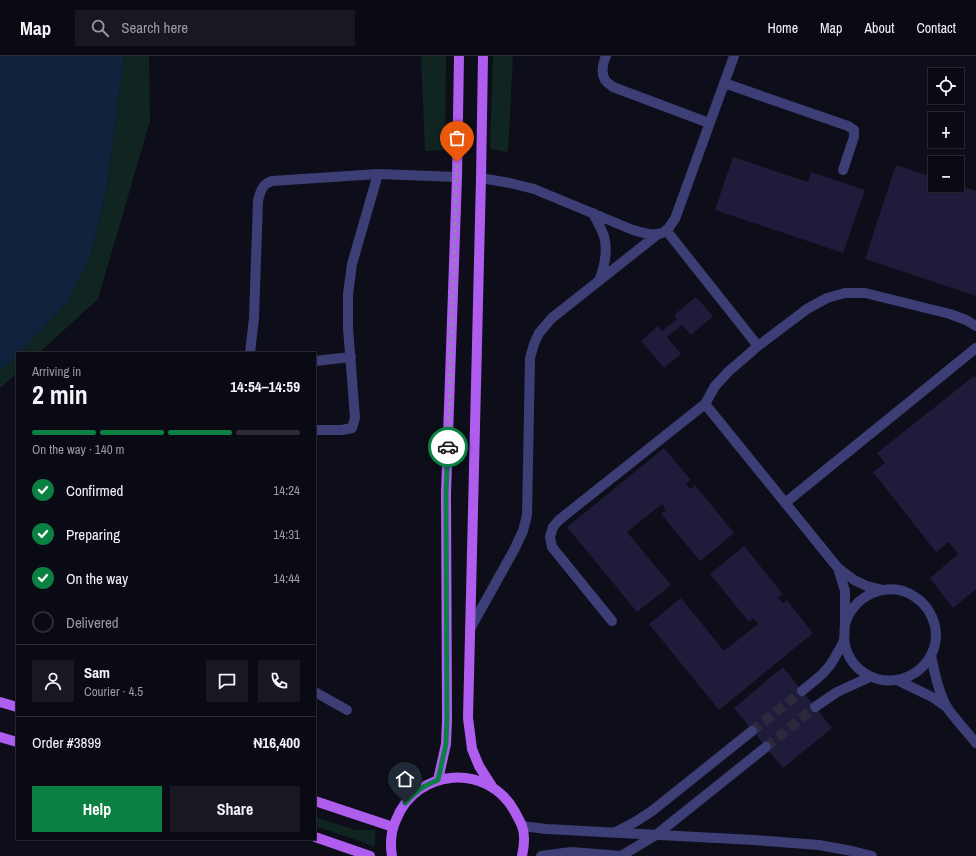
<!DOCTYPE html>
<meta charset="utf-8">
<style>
body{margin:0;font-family:"Archivo Narrow",sans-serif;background:#181822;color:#f1f3f6;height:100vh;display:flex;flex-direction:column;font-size:15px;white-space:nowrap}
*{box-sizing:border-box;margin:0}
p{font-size:13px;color:#999aa0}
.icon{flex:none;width:22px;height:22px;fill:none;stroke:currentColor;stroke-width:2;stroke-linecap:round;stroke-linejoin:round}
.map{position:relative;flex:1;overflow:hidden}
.panel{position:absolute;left:16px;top:296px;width:300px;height:488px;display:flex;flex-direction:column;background:#0a0a14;border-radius:0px;box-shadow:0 1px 3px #0004,0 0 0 1px #2a2b34}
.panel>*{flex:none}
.controls{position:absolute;left:928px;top:12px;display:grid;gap:8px}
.controls a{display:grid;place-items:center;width:36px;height:36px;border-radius:0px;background:#0a0a14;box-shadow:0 1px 3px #0004,0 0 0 1px #2a2b34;font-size:20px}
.pin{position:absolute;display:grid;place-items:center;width:34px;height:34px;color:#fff;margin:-41px -17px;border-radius:50% 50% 50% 0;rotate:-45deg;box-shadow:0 0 4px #0007}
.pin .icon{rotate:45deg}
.courier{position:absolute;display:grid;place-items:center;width:40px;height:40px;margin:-20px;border:3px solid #0b8043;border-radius:50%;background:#fff;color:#222;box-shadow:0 1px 5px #0007}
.overview em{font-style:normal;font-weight:700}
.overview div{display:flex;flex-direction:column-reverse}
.overview{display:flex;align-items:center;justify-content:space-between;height:68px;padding:0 16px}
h1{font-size:26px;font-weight:700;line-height:30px}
.bar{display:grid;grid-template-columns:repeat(4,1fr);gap:6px 4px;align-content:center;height:48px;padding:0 16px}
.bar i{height:5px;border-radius:3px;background:#2a2b34}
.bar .selected{background:#0b8043}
.bar p{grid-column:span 4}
.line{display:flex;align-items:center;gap:10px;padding:0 16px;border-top:1px solid #2a2b34}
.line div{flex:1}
.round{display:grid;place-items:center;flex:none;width:42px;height:42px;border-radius:0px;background:#181822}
ol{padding:0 16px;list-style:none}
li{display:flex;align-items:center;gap:12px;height:44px}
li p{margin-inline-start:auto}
li .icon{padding:4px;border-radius:50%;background:#0b8043;color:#fff;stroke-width:4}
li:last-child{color:#999aa0}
li i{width:22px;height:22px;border:2px solid #2a2b34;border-radius:50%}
.cta{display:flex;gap:8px;margin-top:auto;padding:8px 16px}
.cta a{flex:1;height:46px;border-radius:0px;background:#0b8043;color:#fff;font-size:16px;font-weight:700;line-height:46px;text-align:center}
.cta a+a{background:#181822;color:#f1f3f6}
header{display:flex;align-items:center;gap:24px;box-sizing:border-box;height:56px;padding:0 20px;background:#0a0a14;border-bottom:1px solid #2a2b34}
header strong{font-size:19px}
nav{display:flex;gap:22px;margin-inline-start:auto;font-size:14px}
.search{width:280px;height:36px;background:#181822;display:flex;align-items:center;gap:10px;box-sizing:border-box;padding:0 14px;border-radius:0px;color:#999aa0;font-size:15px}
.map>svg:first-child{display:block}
</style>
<header>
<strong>Map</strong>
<div class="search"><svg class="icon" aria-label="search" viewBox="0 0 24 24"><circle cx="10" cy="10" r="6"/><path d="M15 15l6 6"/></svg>Search here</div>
<nav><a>Home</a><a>Map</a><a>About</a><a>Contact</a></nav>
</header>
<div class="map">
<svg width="976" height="800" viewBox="0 0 976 800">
<rect width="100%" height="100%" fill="#0e0d1a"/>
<path fill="#102422" d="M124,0H149L150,65L98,243L39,297H19L68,246L91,199L107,130Z
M421,0H446L445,94L425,95Z
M493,0H513L508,96L490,93Z
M17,299V317L0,332V314L8,308Z
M315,761L356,774H376L374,791L354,783L315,770Z"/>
<path fill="#0f243c" d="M0,0H124L107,130L91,199L68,246L19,297H17V299L8,308L0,314Z"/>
<path fill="#1f1b3a" d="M733,101L808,126L811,116L865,134L843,197L715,154Z
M896,109L935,122V129H957L976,135V240L865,203Z
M696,241L713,260L691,279L682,269L667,281L681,298L664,312L641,285L658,270L662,275L677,263L674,259Z
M974,320L976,323V533L953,552L930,522L958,498L949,486L936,496L873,416L885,407L877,397Z
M664,392L691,424L686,428L690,433L695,429L734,477L700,505L661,458L666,454L662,448L627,476L671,529L637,556L567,471Z
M744,490L783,538L778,542L783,547L787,544L813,577L719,654L649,568L681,542L724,595L758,568L754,562L749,566L710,518Z
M783,611L832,672L783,712L734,652Z"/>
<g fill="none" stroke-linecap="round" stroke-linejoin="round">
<path stroke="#2b2a3c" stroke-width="10" stroke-dasharray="10 5" stroke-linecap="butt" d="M752,675L802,635
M766,691L815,651"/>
<path stroke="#3c3e75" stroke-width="10" d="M606,0C603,7 601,17 605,24C607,27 611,29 613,31L709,67
M724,27L848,70L854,74V81L843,114
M481,122L510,127L534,133L633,174C643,177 658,182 667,174C670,171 672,166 675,163L734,0
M593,157C597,165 601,172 604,180C608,194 604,212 599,225
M666,174L758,290L807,253L827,242L845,237H865L950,258L966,264L976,270
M250,297L254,262L258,145C260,136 262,128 272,125L378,118L457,121
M315,305L351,301
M705,348L838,512L854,524L867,530L883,534
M315,374H342L352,372L355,362L348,272V238L352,208L378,118
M785,447L976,292
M838,512L845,535V567
M612,565L552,491L550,481L553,471L559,464L705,348L715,330L729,315L758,290
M470,573L514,494L523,475L527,459L530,302L534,288L539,277L552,262L658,178
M931,599C934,615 939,639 948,653C957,665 967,676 976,687
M897,624L932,641L948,652
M315,636L347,654"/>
<path stroke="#3c3e75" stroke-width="10" d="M802,635C814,625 827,616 834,603C837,597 842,590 844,584C845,579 844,573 845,569C846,564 849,558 851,555C865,534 895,526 915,541C926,548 932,558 935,570C943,610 897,640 863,616C857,612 851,605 848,598C846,594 845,588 844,583
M815,651L837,636L870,621
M522,770L546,773L754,784L819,789L852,795L872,800
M616,776L635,766L652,755L752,675
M541,800L571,796L622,800
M621,800L656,779L766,691"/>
<path stroke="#ae5def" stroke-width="10" d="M483,0L481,122L468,662L472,693L479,710L493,732
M0,646L17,651
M0,681L17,686
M438,724L446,688L447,663L446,437L457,121L459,0
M315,745L393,771
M315,781L370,800
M392,800C390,788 391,775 396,764C416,712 488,706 515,756C517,760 520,765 522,770C525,778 524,791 522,800"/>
</g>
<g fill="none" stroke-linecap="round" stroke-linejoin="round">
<path stroke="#8a88ac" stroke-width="4" stroke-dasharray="0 7.2" d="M448,391L457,106"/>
<path stroke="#0b8043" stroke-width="5" d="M405,747C416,735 423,730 438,724L446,688L447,663L446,437L448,391"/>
</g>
</svg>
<div class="controls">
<a><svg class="icon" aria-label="locate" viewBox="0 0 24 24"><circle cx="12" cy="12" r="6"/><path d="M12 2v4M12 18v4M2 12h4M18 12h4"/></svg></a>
<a>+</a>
<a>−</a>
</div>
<div class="pin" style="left:457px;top:106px;background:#ea580c"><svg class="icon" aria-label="bag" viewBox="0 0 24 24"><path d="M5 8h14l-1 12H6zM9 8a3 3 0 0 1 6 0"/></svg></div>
<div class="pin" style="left:405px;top:747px;background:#1f2937"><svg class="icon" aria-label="home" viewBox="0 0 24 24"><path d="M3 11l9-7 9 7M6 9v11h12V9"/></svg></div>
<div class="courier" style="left:448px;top:391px"><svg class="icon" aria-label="car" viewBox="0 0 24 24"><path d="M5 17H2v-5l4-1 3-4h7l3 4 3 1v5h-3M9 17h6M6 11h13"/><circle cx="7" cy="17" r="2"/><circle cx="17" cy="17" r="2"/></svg></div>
<section class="panel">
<div class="overview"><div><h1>2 min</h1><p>Arriving in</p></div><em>14:54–14:59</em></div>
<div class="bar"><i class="selected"></i><i class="selected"></i><i class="selected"></i><i></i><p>On the way · 140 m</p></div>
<ol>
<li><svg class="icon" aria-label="check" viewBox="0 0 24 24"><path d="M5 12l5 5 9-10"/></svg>Confirmed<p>14:24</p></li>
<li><svg class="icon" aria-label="check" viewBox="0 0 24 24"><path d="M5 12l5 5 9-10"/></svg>Preparing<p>14:31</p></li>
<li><svg class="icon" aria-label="check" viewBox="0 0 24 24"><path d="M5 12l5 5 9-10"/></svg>On the way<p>14:44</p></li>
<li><i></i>Delivered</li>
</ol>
<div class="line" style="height:72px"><a class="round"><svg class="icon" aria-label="person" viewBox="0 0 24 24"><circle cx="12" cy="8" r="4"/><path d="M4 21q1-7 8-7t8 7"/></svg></a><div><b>Sam</b><p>Courier · 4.5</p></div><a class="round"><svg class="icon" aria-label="chat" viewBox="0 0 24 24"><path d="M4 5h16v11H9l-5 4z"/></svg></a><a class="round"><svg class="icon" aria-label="phone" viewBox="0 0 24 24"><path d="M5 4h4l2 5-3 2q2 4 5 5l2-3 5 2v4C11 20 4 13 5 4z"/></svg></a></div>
<div class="line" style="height:52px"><div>Order #3899</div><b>₦16,400</b></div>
<div class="cta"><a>Help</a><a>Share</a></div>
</section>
</div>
